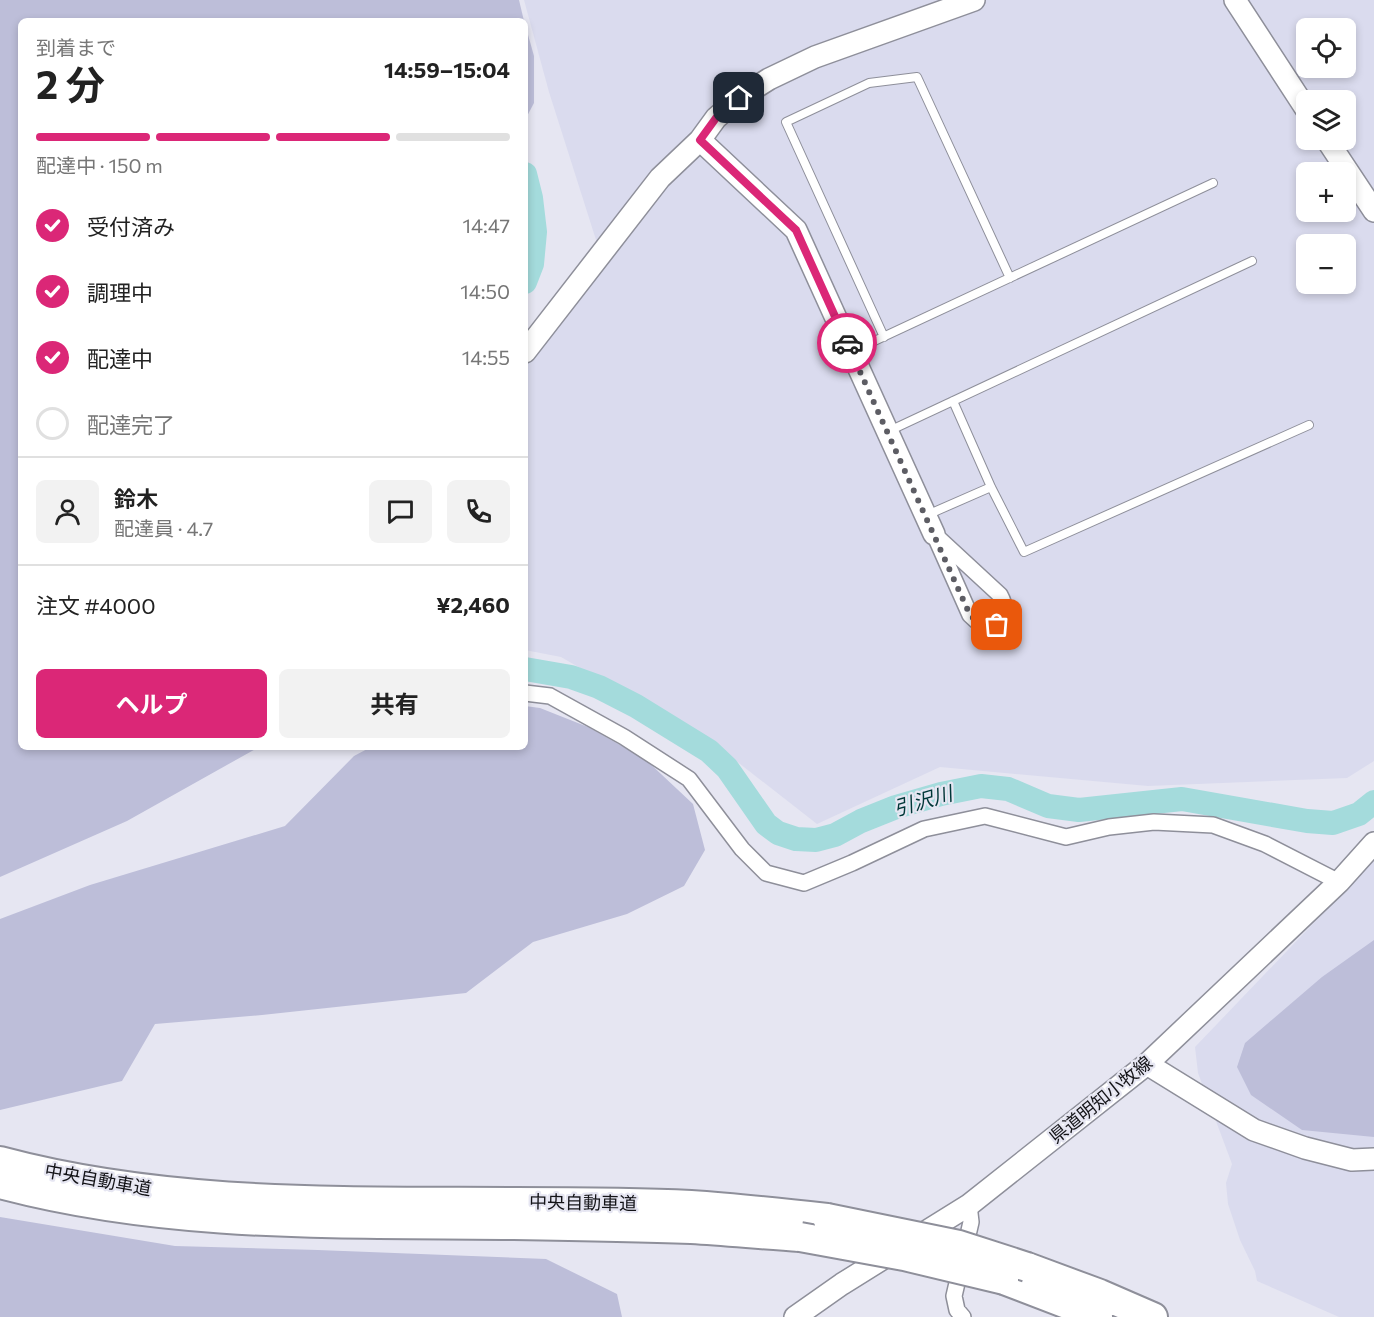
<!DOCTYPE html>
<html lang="ja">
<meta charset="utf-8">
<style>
body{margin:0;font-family:Commissioner,"Noto Sans JP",sans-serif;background:#f2f2f2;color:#222;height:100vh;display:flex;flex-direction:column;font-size:22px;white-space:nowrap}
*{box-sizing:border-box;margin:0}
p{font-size:20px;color:#767676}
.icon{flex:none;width:33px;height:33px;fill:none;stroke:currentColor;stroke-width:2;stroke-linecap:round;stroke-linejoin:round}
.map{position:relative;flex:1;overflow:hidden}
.details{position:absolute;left:18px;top:18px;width:510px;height:732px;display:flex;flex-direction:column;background:#fff;border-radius:9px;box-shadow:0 3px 9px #0003}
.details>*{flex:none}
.fabs{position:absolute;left:1296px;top:18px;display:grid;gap:12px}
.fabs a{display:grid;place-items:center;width:60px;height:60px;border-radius:9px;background:#fff;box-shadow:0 3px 9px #0003;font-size:30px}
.pin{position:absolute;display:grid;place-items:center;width:51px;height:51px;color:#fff;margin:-26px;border-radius:12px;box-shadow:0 3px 9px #0006}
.courier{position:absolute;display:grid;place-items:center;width:60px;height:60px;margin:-30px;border:4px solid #db2777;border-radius:50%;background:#fff;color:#222;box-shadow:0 2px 8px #0007}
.headline em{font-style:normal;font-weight:700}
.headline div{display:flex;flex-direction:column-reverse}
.headline{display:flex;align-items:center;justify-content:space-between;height:102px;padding:0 18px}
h1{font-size:39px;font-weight:700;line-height:45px}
.bar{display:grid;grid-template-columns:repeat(4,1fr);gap:9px 6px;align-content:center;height:72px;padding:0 18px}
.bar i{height:8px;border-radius:4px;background:#e0e0e0}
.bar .current{background:#db2777}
.bar p{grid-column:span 4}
.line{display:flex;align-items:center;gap:15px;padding:0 18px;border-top:2px solid #e0e0e0}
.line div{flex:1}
.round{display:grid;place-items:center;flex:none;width:63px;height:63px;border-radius:9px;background:#f2f2f2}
ol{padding:0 18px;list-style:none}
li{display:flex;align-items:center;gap:18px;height:66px}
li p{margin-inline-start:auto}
li .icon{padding:6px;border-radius:50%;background:#db2777;color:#fff;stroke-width:4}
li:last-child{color:#767676}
li i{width:33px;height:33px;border:3px solid #e0e0e0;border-radius:50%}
.action{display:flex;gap:12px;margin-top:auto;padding:12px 18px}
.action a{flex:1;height:69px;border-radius:9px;background:#db2777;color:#fff;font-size:24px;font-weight:700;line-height:69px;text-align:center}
.action a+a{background:#f2f2f2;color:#222}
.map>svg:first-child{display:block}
</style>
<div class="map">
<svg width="1374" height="1317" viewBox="0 0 1374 1317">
<rect width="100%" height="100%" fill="#e6e6f2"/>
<path fill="#dadbee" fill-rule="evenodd" d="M524,0H1374V761L1347,778L1148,786L940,767L817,824L717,746L561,657L525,650V366L604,265L549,92ZM1306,28H1346V68H1306ZM1306,100H1346V140H1306ZM1306,172H1346V212H1306ZM1306,244H1346V284H1306Z
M1374,860V1317H1339L1257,1281L1255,1271L1240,1240L1228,1204L1226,1183L1232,1164L1198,1073L1195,1047Z"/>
<path fill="#bdbed9" d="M0,0H519L524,21H21V747H259L127,821L0,877Z
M525,24L534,56V103L525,120Z
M525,706L540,708L588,727L645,759L693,804L705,850L684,886L627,914L533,942L466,993L262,1015L155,1024L122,1081L0,1110V919L90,885L285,826L354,756L371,747H525Z
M1374,940V1137L1302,1130L1251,1095L1237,1067L1245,1043L1322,977Z
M0,1217L175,1246L318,1250L546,1259L617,1294L622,1317H0Z"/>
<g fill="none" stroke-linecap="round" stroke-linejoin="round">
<path stroke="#a4dbdc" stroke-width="24" d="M525,174L531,198L535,232L532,264L525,282
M525,669L571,677L599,687L636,706L709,751L727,768L766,824L778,833L796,839L816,840L835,835L861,821L896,807L941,794L981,786L1008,789L1048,806L1079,810L1182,799L1307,821L1333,823L1359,814L1374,802"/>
<g stroke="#8e8f9a" stroke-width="10">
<path id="lane" d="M884,337L786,122L869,83L917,77L1010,278
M853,351L1213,183
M953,401L991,487L1024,552L1309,425
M889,431L1252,261
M927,515L991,487"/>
</g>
<g stroke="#8e8f9a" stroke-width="18">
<path id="street" d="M934,534L1000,595C1007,608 1005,614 997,625L983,627L970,615Z
M525,693L550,696L624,737L689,779L742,849L766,873L804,883L852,863L924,829L985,816L1066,837L1109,827L1154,822L1213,825L1265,844L1339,882
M963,1317L957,1310L954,1296L971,1222L969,1205"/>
</g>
<g stroke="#8e8f9a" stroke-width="24">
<path id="secondary" d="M1235,0L1306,109
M700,140L796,230L934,534
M1327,140L1374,211
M525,352L660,178L700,140L716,118L739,98L769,79L815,57L974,0
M1147,1064L1254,1130L1305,1148L1352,1160L1374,1159
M795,1317L842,1284L969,1205L1147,1064L1339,882L1374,843"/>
</g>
<g stroke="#8e8f9a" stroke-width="32">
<path id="highway" d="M0,1161C168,1206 342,1201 514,1202C573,1202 633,1202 691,1205C737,1208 782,1213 827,1218
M0,1184C169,1229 341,1223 514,1225C573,1226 632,1227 691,1229C728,1231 764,1235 800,1237
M1027,1267L1100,1294L1153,1317
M1004,1280L1085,1311L1098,1317"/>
</g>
<use href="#lane" stroke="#fff" stroke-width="8"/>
<use href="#street" stroke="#fff" stroke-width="15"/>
<use href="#secondary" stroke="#fff" stroke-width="21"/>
<use href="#highway" stroke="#fff" stroke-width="28"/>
<g stroke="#8e8f9a" stroke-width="32" stroke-linecap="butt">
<path id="highway-bridge" d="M827,1218L959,1245L1027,1267
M800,1237L904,1256L1004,1280"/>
</g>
<use href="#highway-bridge" stroke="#fff" stroke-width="28"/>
</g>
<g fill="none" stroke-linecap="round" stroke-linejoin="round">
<path stroke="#5d5d64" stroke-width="6" stroke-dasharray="0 10.8" d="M847,343L970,615L983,627L997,625"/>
<path stroke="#db2777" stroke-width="8" d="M739,98L716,118L700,140L796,230L847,343"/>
</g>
<g text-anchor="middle" stroke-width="4.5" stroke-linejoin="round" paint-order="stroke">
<g font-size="18" fill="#131317" stroke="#e6e6f2">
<text transform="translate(1101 1100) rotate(-39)" y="6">県道明知小牧線</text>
<text transform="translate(98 1180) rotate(10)" y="6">中央自動車道</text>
<text transform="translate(583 1203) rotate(1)" y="6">中央自動車道</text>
</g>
<g font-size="20" font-style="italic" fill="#003738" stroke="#e6e6f2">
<text transform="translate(923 801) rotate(-16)" y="7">引沢川</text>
</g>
</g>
</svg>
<div class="fabs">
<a><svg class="icon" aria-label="locate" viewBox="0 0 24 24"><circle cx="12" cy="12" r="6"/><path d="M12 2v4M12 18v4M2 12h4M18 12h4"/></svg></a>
<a><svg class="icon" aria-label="layers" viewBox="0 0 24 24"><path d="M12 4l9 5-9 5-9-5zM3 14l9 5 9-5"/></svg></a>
<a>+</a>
<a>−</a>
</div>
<div class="pin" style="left:997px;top:625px;background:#ea580c"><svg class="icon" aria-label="bag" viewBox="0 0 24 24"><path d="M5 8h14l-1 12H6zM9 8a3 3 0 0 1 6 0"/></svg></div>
<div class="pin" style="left:739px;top:98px;background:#1f2937"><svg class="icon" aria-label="home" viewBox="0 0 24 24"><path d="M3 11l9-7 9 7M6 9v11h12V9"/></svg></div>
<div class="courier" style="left:847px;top:343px"><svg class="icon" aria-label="car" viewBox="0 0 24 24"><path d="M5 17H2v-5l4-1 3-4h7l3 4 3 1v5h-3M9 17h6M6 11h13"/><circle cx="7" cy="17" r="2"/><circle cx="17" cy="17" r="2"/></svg></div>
<section class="details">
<div class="headline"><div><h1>2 分</h1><p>到着まで</p></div><em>14:59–15:04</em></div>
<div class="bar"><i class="current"></i><i class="current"></i><i class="current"></i><i></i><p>配達中 · 150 m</p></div>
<ol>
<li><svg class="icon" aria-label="check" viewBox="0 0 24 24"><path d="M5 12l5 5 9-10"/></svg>受付済み<p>14:47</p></li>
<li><svg class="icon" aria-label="check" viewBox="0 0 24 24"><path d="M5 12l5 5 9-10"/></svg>調理中<p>14:50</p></li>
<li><svg class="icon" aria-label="check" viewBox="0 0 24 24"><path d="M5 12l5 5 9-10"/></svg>配達中<p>14:55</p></li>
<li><i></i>配達完了</li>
</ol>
<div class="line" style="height:108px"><a class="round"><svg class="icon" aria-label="person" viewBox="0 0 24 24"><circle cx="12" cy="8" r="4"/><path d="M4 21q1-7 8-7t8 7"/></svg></a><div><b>鈴木</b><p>配達員 · 4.7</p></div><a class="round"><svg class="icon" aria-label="chat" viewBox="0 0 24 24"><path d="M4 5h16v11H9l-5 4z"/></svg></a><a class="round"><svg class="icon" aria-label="phone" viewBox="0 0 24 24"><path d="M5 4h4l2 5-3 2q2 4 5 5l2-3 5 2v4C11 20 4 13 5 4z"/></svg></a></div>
<div class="line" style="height:78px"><div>注文 #4000</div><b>¥2,460</b></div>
<div class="action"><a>ヘルプ</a><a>共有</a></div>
</section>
</div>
